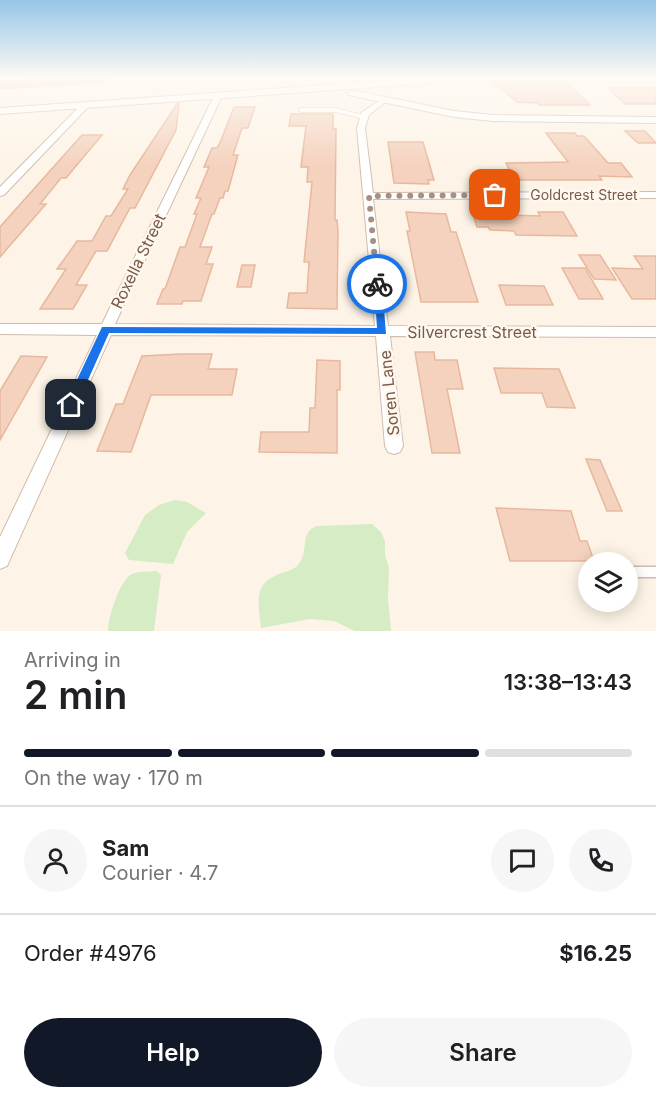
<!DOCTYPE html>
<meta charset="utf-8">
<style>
body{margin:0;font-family:Inter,sans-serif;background:#f6f6f6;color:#202124;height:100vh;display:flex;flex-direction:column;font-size:22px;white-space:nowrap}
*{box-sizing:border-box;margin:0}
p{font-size:20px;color:#757577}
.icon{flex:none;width:33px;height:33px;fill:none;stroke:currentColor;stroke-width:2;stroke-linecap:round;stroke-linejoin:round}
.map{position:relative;height:631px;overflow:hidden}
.panel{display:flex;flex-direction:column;background:#fff;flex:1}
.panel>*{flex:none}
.controls{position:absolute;left:578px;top:552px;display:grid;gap:12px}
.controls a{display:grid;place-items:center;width:60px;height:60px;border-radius:50%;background:#fff;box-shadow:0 3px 15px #0003;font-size:30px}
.pin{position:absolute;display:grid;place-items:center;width:51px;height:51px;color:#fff;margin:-26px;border-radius:12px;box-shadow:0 3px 9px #0006}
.courier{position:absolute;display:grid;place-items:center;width:60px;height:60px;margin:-30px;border:4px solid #1a73e8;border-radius:50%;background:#fff;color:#222;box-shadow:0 2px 8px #0007}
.summary em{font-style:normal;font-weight:600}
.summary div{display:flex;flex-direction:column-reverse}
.summary{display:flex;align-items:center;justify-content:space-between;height:102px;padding:0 24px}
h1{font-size:39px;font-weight:600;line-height:45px}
.bar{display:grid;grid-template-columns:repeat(4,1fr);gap:9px 6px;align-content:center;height:72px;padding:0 24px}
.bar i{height:8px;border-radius:4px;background:#e0e0e0}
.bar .selected{background:#111827}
.bar p{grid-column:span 4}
.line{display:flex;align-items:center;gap:15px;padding:0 24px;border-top:2px solid #e0e0e0}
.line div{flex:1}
.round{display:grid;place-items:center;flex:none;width:63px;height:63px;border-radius:32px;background:#f6f6f6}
.button{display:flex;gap:12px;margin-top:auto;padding:12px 24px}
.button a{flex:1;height:69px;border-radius:36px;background:#111827;color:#fff;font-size:24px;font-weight:600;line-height:69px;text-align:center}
.button a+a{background:#f6f6f6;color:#202124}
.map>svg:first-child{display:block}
</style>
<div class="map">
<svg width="656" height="631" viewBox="0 0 656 631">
<rect width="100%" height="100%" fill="#fdf4e7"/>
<path fill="#d5ecc5" d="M175,500L187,502L206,513L187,532L173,564L129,560L125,553L145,515L159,505Z
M372,524L381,532L385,541V555L389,568L388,598L391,631H355L334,621L310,619L261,628C258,600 252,582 285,572C291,570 297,568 300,562C309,549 299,533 317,526Z
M156,571L161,575L154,631H108C108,618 120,579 132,574C139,571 149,572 156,571Z"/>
<path fill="#f4d2be" stroke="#e7b89e" stroke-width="1.5" d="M564,80L590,105H540L537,103L517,102L493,82L515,81L518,83Z
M608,88H656V104H625Z
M179,103L176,130L135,208H130L107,251H96L76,285H87L73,309H40L66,269H57L68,254L77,241H92L106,216H111L128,189H123L130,175L177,104Z
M234,107H255L248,128H242L233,155H238L228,191H225L223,198H220L214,214H212L200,247H212L206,264H213L201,301H183L182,304H157L163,289H165L180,247H185L197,214H194L201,198H196L209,167H204L212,148H217L220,143Z
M291,114H333V129H336L335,220H337L338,231L337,309L287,308L289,293H307L309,262H304L312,182H307L308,167H301L306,126H289Z
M625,131H645L656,143H638Z
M546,133H575L577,136H584L608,163H621L632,177L599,176L602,180H514L506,163L568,162Z
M82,135H102L66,178H61L40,204H46L0,257V227Z
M388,142H423L434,180H428L429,184L394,183Z
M406,212L446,214L451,232H456L478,302H421L407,231H410Z
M538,212H563L577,236L516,235L514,231L490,230L488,227H477L473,214L540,216Z
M579,255H600L616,280L594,279Z
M634,256H656V299H632L612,268L643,269Z
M242,265H255L251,287H237Z
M562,268H585L603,299H579Z
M499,285L544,286L553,305H506Z
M415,352H434L435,360H457L463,389H447L460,453H432Z
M181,354H212L208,369H237L232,395H151L131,452L97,451L116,404H123L142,356Z
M21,356L47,357L0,440V391Z
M317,360L340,361V390H337V453L259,452L261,432H309L310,408H315Z
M494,368L559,369L575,408L547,407L542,393H501Z
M586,459L600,460L622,511H607Z
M496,508L571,511L580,541H587L594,561H510Z"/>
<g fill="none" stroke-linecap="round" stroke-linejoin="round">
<g stroke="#d0bcac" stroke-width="5">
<path id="service-far1" d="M301,110H336L363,117"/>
</g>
<g stroke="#d0bcac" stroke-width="13">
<path id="service" d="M627,572H656"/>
</g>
<g stroke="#d0bcac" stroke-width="2">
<path id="minor" d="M215,94L222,96L115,324L375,326L357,128L362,112L385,97L389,99L369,115L365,128L373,193L656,192V198L373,199L388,326L656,327V337L390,336L403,446L400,452L394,454L388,452L385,446L376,336L111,335L7,566L0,569V537L97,335L0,334V324H102Z
M83,103L90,105L4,195L0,196V187Z"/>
</g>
<g stroke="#d6beac" stroke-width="2">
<path id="secondary" d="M425,78H465L460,81L0,114V108Z
M352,90L454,111L493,115L656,117V123L493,121L454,117L348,95L347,93Z"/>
</g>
<g stroke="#dcd4d0" stroke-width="2">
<path id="motorway" d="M53,78H111L105,82L0,89V81Z"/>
</g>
<use href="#service-far1" stroke="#fff" stroke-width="4"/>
<use href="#service" stroke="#fff" stroke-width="10"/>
<use href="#minor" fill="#fff" fill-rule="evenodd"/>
<use href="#secondary" fill="#fff" fill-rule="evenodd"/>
<use href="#motorway" fill="#f9b39c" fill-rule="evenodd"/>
</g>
<linearGradient id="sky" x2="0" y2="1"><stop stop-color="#96c6e8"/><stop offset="0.47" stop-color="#fefaf4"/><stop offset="1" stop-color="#fefaf4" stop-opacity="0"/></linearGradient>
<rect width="656" height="166" fill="url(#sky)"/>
<path fill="#1a73e8" d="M374,282L382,284L386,334L109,333L75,409H67L65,405L102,327L377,328Z"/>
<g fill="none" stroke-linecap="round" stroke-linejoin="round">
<path stroke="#a79081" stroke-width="6" stroke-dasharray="0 10.8" d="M377,284L369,196L495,195"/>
</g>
<g text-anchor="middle" stroke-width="5" stroke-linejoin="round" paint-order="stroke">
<g font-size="14" fill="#795a4a" stroke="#fff8ef">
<text x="584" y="200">Goldcrest Street</text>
</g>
<g font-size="16" fill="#795a4a" stroke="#fff8ef">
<text transform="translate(138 261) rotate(-64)" y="6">Roxella Street</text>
<text x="472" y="338">Silvercrest Street</text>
<text transform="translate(389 393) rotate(-96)" y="6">Soren Lane</text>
</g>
</g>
</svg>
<div class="controls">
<a><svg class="icon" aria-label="layers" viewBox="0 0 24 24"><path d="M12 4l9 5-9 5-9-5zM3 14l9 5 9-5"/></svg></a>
</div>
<div class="pin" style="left:495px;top:195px;background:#ea580c"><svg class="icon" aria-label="bag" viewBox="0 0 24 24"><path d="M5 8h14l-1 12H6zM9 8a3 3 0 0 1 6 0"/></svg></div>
<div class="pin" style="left:71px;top:405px;background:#1f2937"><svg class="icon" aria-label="home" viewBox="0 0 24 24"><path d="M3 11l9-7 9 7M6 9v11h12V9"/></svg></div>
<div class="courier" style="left:377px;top:284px"><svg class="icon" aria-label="bike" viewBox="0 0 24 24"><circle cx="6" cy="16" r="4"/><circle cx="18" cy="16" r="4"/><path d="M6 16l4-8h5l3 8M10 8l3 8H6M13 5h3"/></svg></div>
</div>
<section class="panel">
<div class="summary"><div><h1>2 min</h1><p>Arriving in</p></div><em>13:38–13:43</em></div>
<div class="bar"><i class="selected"></i><i class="selected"></i><i class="selected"></i><i></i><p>On the way · 170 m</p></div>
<div class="line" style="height:108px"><a class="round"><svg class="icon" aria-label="person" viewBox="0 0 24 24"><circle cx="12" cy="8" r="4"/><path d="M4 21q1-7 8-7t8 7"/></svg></a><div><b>Sam</b><p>Courier · 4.7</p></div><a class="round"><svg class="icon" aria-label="chat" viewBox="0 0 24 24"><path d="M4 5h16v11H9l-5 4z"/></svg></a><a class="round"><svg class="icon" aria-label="phone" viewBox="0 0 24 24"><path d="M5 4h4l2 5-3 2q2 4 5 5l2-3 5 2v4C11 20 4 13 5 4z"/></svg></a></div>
<div class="line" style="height:78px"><div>Order #4976</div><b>$16.25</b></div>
<div class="button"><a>Help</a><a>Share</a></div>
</section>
